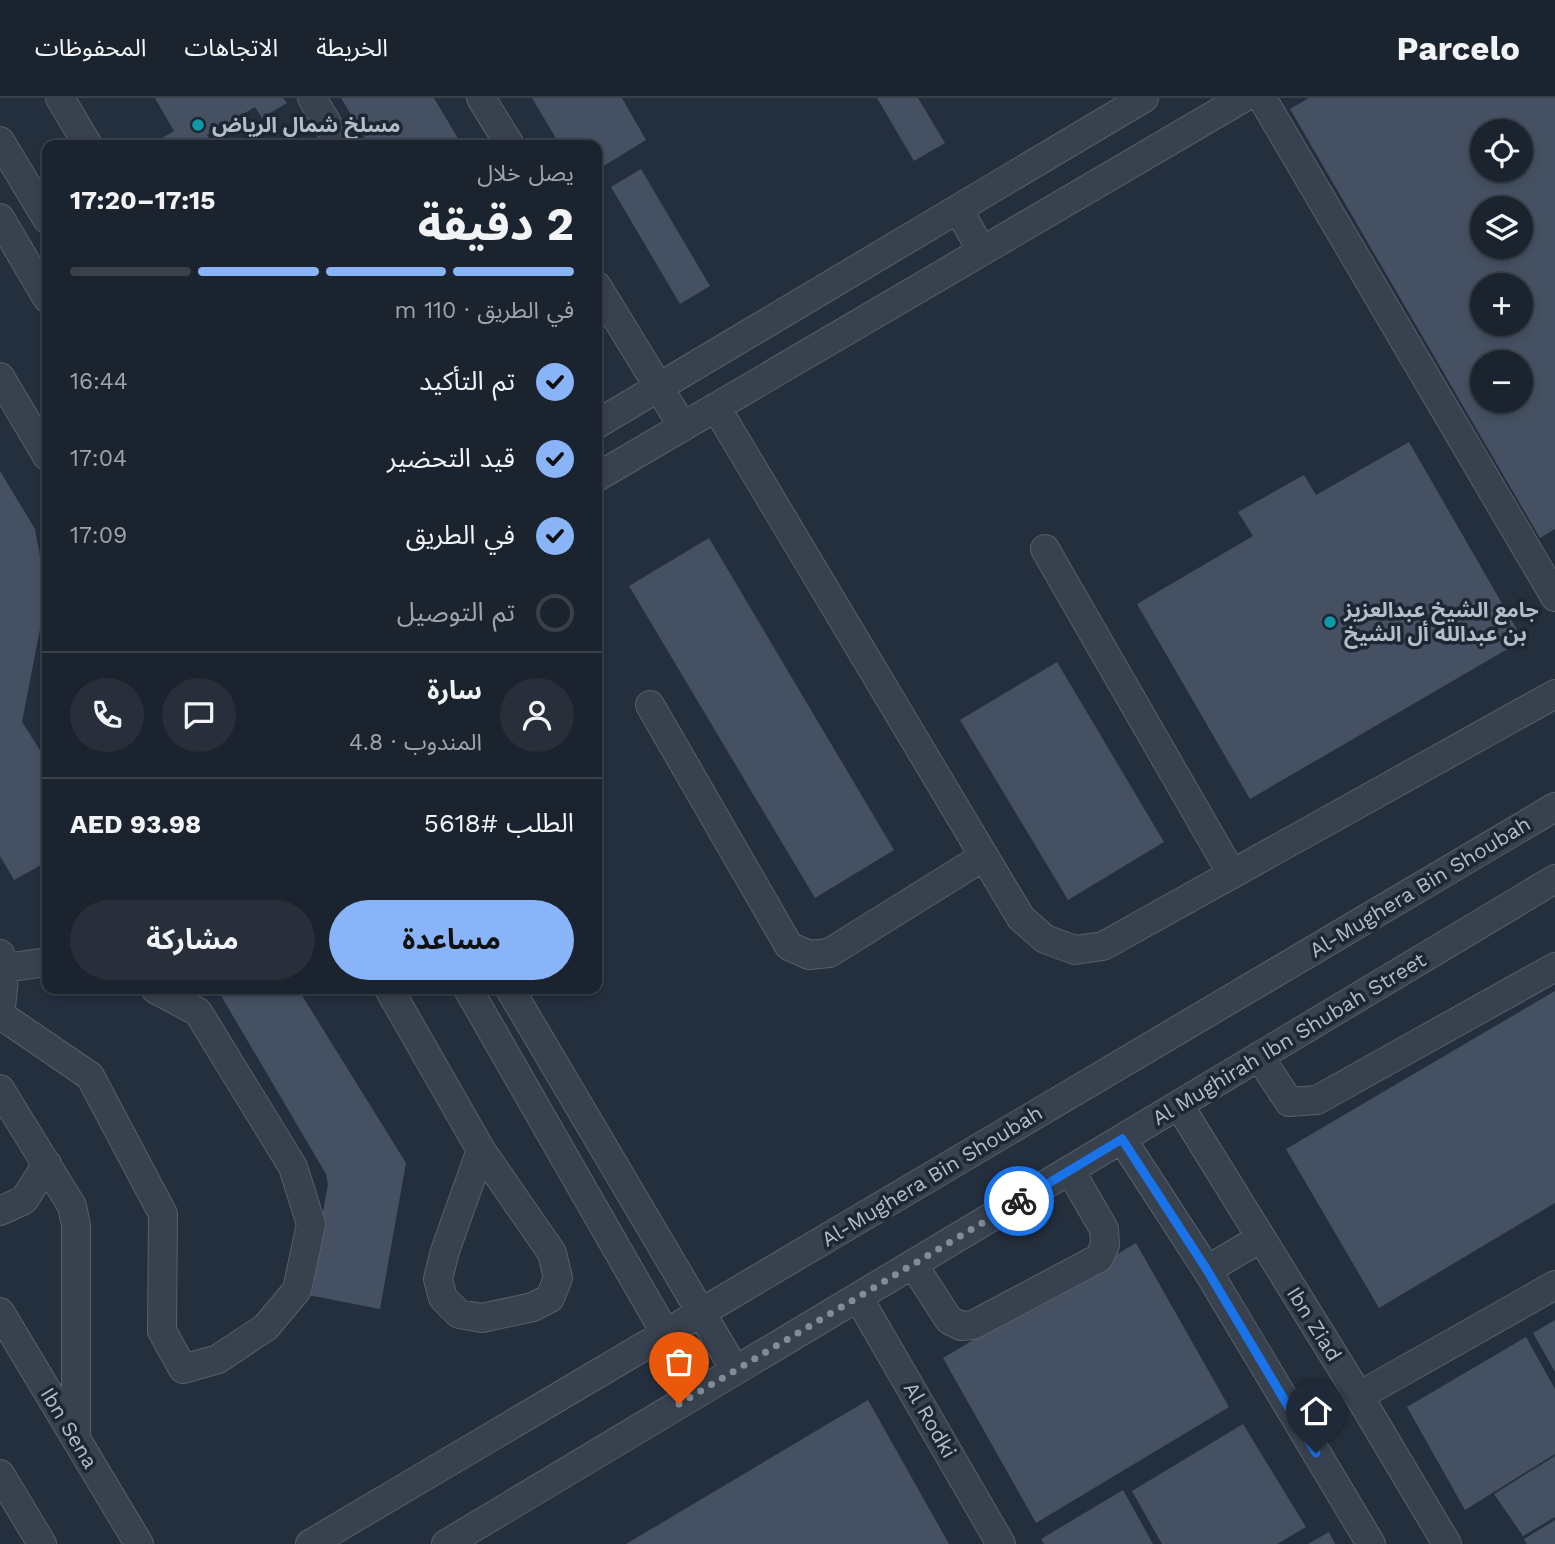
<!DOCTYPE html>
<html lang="ar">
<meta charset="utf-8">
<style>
body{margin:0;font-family:"Work Sans","Noto Sans Arabic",sans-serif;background:#282f3a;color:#f1f3f6;direction:rtl;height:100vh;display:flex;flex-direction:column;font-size:26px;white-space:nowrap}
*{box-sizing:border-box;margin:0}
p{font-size:23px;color:#a0a4aa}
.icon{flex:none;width:38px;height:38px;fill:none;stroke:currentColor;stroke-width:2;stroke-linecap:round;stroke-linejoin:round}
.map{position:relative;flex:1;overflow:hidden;direction:ltr}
.side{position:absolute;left:42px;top:42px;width:560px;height:854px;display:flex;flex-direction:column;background:#1b232e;border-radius:14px;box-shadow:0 4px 10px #0003,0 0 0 2px #39404a;direction:rtl}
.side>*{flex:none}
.tools{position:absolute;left:1470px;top:21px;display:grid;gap:14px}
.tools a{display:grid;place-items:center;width:63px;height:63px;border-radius:50%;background:#1b232e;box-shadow:0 4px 10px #0003,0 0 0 2px #39404a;font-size:35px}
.pin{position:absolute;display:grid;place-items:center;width:60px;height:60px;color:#fff;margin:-72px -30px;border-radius:50% 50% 50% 0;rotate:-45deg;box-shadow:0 0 7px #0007}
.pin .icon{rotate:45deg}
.courier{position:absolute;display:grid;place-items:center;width:70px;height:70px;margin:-35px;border:5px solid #1a73e8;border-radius:50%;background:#fff;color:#222;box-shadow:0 2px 9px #0007}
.head em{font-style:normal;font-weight:700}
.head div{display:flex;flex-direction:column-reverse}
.head{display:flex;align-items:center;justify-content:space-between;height:119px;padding:0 28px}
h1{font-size:46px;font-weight:700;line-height:52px}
.bar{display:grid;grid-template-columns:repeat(4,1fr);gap:10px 7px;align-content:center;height:84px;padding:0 28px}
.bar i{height:9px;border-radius:5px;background:#39404a}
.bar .selected{background:#8ab4f8}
.bar p{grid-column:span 4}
.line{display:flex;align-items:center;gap:18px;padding:0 28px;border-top:2px solid #39404a}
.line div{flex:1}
.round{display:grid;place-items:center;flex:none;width:74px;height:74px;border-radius:37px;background:#282f3a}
ol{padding:0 28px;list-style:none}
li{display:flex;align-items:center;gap:21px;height:77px}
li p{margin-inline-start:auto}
li .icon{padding:7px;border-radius:50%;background:#8ab4f8;color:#111;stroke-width:4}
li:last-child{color:#a0a4aa}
li i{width:38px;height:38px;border:4px solid #39404a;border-radius:50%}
.primary-button{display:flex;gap:14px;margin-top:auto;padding:14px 28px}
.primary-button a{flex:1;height:80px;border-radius:42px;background:#8ab4f8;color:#111;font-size:28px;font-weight:700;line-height:80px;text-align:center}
.primary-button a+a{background:#282f3a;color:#f1f3f6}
header{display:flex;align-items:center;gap:42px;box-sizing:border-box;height:98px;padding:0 35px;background:#1b232e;border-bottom:2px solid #39404a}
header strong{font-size:33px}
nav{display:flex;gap:38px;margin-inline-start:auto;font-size:24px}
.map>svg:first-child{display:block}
</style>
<header>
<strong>Parcelo</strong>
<nav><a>الخريطة</a><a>الاتجاهات</a><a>المحفوظات</a></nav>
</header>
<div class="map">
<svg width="1555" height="1446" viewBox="0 0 1555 1446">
<rect width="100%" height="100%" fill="#242f3e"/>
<path fill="#455162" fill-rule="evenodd" d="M155,0H283L287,5L262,20L255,9L207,37L213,47H150L174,33Z
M341,0H434L462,47H369Z
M532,0H622L646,42L597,72V47H560Z
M877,0H918L945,45L914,63Z
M1309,0H1555V431L1540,440L1290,11ZM1482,33H1521V72H1482ZM1482,110H1521V149H1482ZM1482,187H1521V226H1482ZM1482,264H1521V303H1482Z
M641,71L710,188L680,206L611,89Z
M1409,344L1523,542L1250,701L1137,506L1253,438L1238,414L1304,377L1316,397Z
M0,373L35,431L47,495L22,624L47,663V777L41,767L14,782L0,758Z
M709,440L894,752L815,800L629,488Z
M1057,564L1164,744L1068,802L960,622Z
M217,891H298L406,1065L380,1211L308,1197L328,1086L326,1076Z
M1555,893V1105L1379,1210L1286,1051Z
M1136,1145L1229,1309L1036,1425L943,1260Z
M1555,1222V1274L1533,1235Z
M1526,1239L1555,1291V1356L1465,1412L1407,1309Z
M868,1302L949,1446H626Z
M1243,1326L1306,1429L1277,1446H1162L1132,1393Z
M1555,1358V1419L1523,1438L1494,1396Z
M1123,1392L1153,1446H1044L1041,1441Z
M1555,1422V1446H1527L1524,1441Z
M1329,1434L1335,1446H1308Z"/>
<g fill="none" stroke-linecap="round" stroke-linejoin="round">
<g stroke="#565f6c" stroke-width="30">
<path id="minor" d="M60,0L88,47
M312,0L340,47
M481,0L510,47
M1262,0L1555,499
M0,43L47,121
M958,111L982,153
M0,120L47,200
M597,188L683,329
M0,279L47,358
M716,309L1021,820L1045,841L1075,852L1103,848L1555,596
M597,326L1144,0
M597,379L1243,0
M1045,451L1232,776
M650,607L789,848L809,857L829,855L983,759
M0,856L5,870L0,919
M5,870L47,864
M389,891L481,1052L552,1155L558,1180L550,1200L533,1209L482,1220L459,1216L443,1200L438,1181L445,1153L481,1052
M468,891L699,1294
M510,891L735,1272
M2,918L90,978L163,1116L162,1233L183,1271L218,1261L266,1229L297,1192L311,1126L293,1069L198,914L155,891
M1259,958L1289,1004L1317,1002L1555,869
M0,991L72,1108L76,1127V1341
M1179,1007L1359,1298L1447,1446
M1122,1041L1207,1172L1371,1446
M0,1113L24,1102L47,1066
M913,1166L949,1222L961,1228L973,1227L1099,1160L1105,1147L1104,1131L1070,1072
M1207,1172L1261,1140
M858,1199L1001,1446
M0,1214L139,1446
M1359,1298L1555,1187
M0,1376L42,1446
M310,1446L1555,709
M446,1446L1555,781"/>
</g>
<use href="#minor" stroke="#38414e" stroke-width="28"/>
</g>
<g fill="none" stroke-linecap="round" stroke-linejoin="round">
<path stroke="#828b98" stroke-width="7" stroke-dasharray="0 12.6" d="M679,1306L1019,1103"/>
<path stroke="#1a73e8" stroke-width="9" d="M1019,1103L1122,1041L1207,1172L1316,1355"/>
</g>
<g fill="#0f9aa8" stroke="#1d2633" stroke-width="2.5">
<circle cx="198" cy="27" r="7"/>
<circle cx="1330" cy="524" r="7"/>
</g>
<g text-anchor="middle" stroke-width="7" stroke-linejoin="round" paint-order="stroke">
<g font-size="21" font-weight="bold" fill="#b4bcc9" stroke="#1d2633" text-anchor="start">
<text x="212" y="34">مسلخ شمال الرياض</text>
<text x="1344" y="519">جامع الشيخ عبدالعزيز<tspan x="1344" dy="24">بن عبدالله أل الشيخ</tspan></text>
</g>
<g font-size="21" fill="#b4bcc9" stroke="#1d2633">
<text transform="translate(1420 789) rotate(-31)" y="7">Al-Mughera Bin Shoubah</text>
<text transform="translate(1289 941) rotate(-31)" y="7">Al Mughirah Ibn Shubah Street</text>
<text transform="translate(932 1078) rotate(-31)" y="7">Al-Mughera Bin Shoubah</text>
<text transform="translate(1314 1226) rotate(58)" y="7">Ibn Ziad</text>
<text transform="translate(930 1322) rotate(60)" y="7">Al Rodki</text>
<text transform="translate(69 1330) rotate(59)" y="7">Ibn Sena</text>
</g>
</g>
</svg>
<div class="tools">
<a><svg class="icon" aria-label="locate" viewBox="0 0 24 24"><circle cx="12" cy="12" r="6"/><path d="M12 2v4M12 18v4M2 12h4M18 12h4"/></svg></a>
<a><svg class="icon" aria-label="layers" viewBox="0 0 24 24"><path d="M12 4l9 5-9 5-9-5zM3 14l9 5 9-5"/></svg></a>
<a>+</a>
<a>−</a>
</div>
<div class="pin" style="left:679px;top:1306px;background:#ea580c"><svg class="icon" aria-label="bag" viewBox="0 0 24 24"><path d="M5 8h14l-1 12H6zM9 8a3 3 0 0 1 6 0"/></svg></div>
<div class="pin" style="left:1316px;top:1355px;background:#1f2937"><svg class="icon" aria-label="home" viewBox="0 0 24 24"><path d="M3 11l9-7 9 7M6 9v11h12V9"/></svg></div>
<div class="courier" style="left:1019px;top:1103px"><svg class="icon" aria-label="bike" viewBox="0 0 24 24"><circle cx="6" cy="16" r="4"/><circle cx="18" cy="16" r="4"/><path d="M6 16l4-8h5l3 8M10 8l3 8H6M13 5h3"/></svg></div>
<section class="side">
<div class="head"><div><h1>2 دقيقة</h1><p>يصل خلال</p></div><em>17:15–17:20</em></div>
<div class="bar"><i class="selected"></i><i class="selected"></i><i class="selected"></i><i></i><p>في الطريق · 110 m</p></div>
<ol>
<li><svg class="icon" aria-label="check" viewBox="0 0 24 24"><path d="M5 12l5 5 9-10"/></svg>تم التأكيد<p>16:44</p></li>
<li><svg class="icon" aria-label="check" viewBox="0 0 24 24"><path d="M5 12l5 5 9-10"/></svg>قيد التحضير<p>17:04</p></li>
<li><svg class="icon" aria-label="check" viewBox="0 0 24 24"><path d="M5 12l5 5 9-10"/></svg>في الطريق<p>17:09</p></li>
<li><i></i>تم التوصيل</li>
</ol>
<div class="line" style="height:126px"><a class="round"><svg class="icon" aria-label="person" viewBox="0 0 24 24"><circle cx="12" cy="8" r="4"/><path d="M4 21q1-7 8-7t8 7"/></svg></a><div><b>سارة</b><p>المندوب · 4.8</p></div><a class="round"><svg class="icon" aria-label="chat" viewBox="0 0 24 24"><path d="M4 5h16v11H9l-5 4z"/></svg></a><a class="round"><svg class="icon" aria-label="phone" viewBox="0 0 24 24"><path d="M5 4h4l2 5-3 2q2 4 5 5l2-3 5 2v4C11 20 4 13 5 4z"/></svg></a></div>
<div class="line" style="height:91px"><div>الطلب #5618</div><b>AED 93.98</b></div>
<div class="primary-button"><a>مساعدة</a><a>مشاركة</a></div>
</section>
</div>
